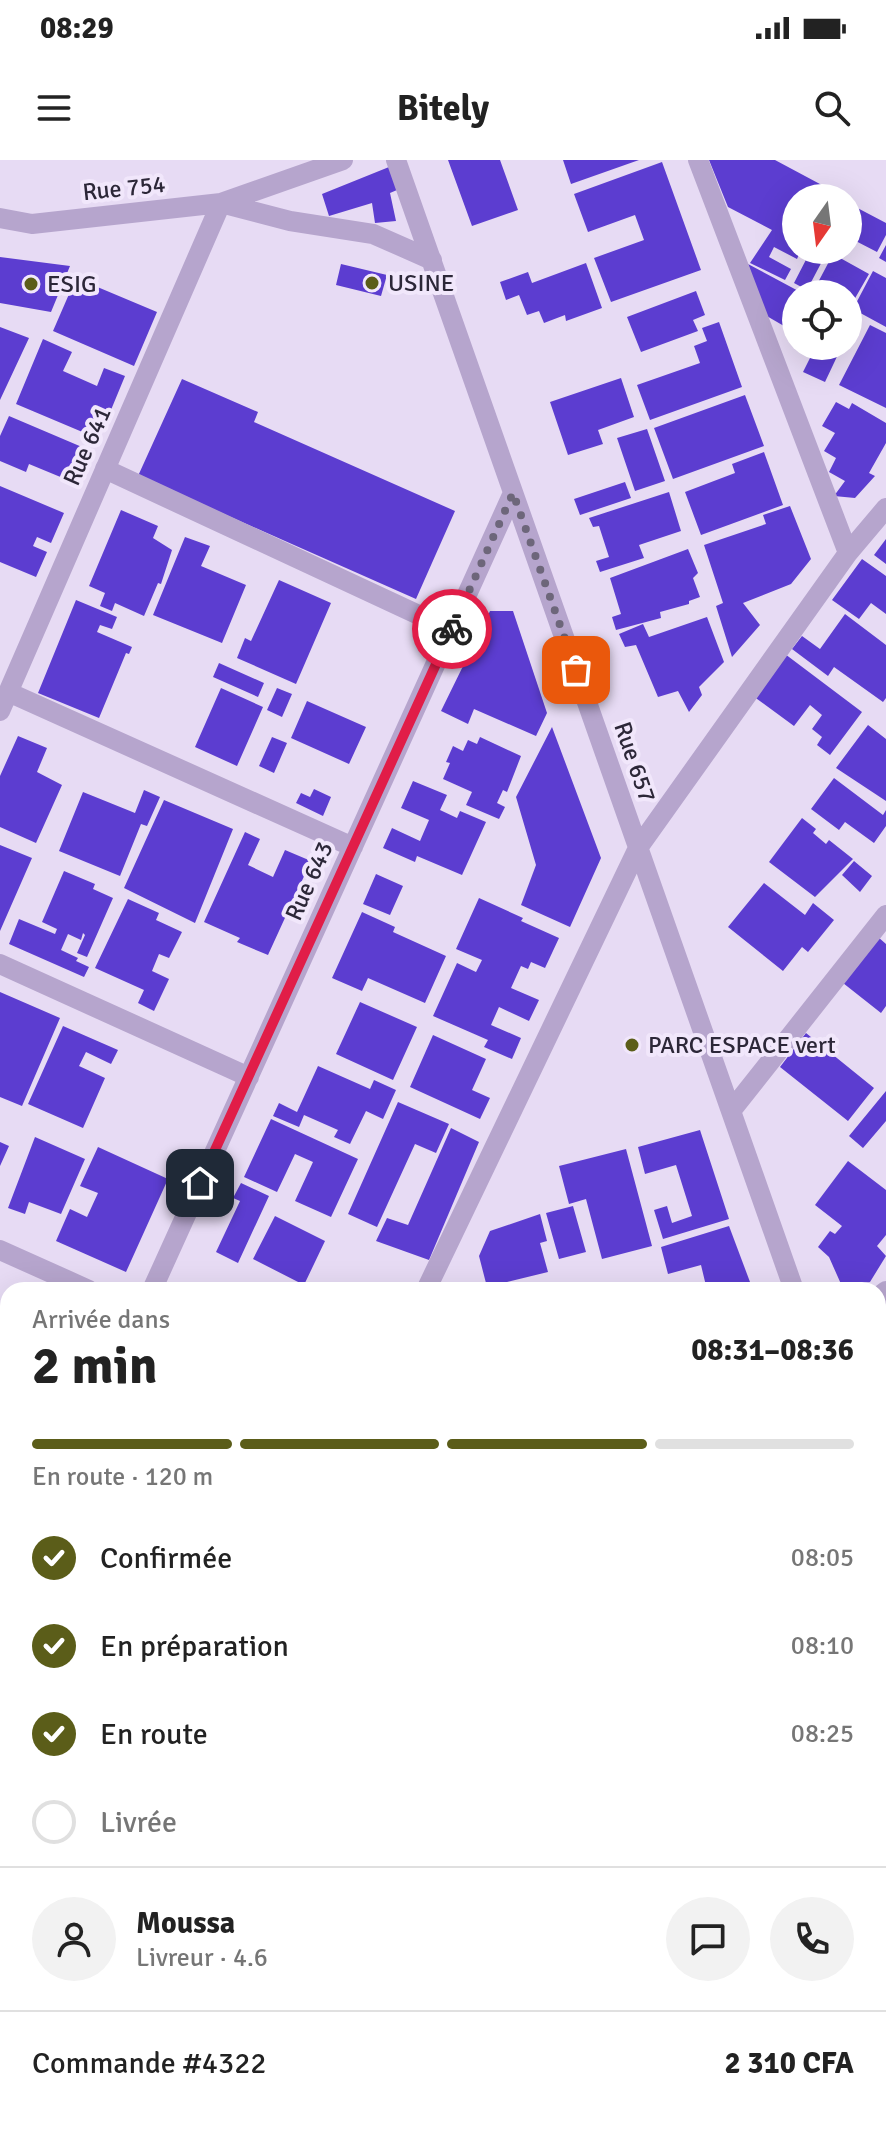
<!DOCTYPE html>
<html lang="fr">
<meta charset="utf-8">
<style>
body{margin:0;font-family:Signika,sans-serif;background:#f2f2f2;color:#222;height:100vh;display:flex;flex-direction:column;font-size:30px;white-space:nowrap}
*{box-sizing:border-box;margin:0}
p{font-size:26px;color:#767676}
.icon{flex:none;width:44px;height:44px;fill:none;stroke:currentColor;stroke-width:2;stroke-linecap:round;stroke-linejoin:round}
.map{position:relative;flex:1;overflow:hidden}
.panel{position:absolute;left:0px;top:1122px;width:886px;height:850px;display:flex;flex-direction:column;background:#fff;border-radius:24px 24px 0 0;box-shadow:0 8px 32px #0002}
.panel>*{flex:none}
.needle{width:52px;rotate:194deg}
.fabs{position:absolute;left:782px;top:24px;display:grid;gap:16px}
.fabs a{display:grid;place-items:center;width:80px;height:80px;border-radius:50%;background:#fff;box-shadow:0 8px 32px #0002;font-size:40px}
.pin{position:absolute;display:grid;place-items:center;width:68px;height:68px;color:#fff;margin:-34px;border-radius:16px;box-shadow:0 4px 12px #0006}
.courier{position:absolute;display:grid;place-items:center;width:80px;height:80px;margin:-40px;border:6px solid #e11d48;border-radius:50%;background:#fff;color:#222;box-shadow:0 2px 10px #0007}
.overview em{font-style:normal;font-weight:800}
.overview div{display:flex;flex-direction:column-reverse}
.overview{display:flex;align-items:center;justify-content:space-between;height:136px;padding:0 32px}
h1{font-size:52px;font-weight:800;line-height:60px}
.bar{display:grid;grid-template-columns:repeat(4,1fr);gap:12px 8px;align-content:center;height:96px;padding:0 32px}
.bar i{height:10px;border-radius:6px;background:#e0e0e0}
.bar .active{background:#5b5d19}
.bar p{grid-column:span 4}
.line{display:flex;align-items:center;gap:20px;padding:0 32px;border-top:2px solid #e0e0e0}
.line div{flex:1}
.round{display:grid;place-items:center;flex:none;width:84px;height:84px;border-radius:42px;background:#f2f2f2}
ol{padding:0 32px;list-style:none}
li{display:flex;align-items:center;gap:24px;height:88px}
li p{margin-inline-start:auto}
li .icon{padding:8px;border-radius:50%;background:#5b5d19;color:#fff;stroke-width:4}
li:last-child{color:#767676}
li i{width:44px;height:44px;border:4px solid #e0e0e0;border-radius:50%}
.status{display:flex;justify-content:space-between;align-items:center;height:56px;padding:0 40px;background:#fff;direction:ltr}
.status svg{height:22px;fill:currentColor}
header{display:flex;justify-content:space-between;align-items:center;height:104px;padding:0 32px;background:#fff;font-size:36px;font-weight:800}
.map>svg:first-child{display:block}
</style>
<div class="status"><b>08:29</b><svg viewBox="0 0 49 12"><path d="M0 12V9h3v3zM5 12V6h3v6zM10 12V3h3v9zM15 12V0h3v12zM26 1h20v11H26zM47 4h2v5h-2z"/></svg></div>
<header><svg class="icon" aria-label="menu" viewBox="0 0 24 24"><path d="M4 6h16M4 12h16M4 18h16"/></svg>Bitely<svg class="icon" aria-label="search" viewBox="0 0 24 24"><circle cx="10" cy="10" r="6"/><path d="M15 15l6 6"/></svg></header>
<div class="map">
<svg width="886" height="1971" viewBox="0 0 886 1971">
<rect width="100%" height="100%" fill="#e7dbf4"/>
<path fill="#c499b7" d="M886,1854V1971H352L350,1964H878V1856Z"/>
<path fill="#5c3dd0" d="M448,0H500L518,50L472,66Z
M563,0H639L571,24Z
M709,0H775L833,31L829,38H796V90H801L797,99L774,87L769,97L791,109L785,120L750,103L772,70L728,47Z
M662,2L701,110L611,142L594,98L644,80L635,55L588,72L574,34Z
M389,7L397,30L390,33L396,61L375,63L372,43L329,56L322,34Z
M848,43L886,63V75L877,92L848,77Z
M886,85V102L879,98Z
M811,90H828L807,130L794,123Z
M833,94L869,114L850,147L848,146V134H826L815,128Z
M0,97L70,106L51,152L0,143Z
M586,103L602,148L566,161L565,155L544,163L539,151L527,155L519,135L506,140L500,122L528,112L532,123Z
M341,104L387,115L381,136L336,125Z
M748,104L804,134H796V173L765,155Z
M873,111L886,118V167L853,149Z
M76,118L157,152L134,206L53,171Z
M696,131L705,155L693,160L698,171L641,192L627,157Z
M719,162L742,227L650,260L637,225L700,203L694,186L707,181L702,168Z
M870,165L886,173V248L839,225Z
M0,167L29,178L0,240Z
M43,179L72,192L63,211L97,226L104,208L125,216L99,279L16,244Z
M816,186H842L825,222L803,212Z
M621,218L634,257L598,270L603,284L568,295L550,242Z
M182,219L258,252L254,262L455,351L416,439L138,316Z
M745,235L764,286L673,319L654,268Z
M836,242L849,249L852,243L886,263V283L869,313L875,316L855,338L834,336L845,321L829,312L836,298L824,291L835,273L822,266Z
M9,256L89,290L75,323L29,304L26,312L0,301V276Z
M647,269L665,321L635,331L617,278Z
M764,292L783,345L701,375L685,332L735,313L732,304Z
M625,322L631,338L580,355L574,339Z
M0,326L64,353L51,383L37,377L33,386L47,392L36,417L0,402Z
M669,332L681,371L639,385L644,398L600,412L596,401L609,397L599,366L593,367L589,358Z
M790,346L811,399L791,424L743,443L760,465L732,497L716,446L723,443L704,385L766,364L763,355Z
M121,350L158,366L153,378L172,390L161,424L158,423L144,456L115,443L112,451L100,446L105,433L89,426Z
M185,377L210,386L201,406L246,425L222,483L153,455Z
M886,379V404L874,395Z
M688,389L698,413L693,418L700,437L689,441V444L660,452L661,458L616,470L612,457L621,454L610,418Z
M862,399L886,416V454L871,443L859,459L832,440Z
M279,420L331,443L296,524L237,498L245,478L251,481Z
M76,440L117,457L112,469L100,465L97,472L132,487L129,494L126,493L99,558L38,533Z
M490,451H513L547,553L536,576L474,549L468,564L441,551Z
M845,454L886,485V538L883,542L834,507L828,516L792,489L802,476L820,489Z
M707,457L724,502L699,527L702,535L689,552L678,531L658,537L636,485L625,487L619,474L643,464L649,477Z
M785,494L862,552L830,595L817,585L822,577L812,569L822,555L810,545L794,566L753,536Z
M219,503L264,523L258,537L213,517Z
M221,528L263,547L237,606L195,587Z
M277,528L292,534L282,557L267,550Z
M307,541L366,567L349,604L291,578Z
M868,565L886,579V641L836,608Z
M552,567L601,698L570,767L521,745L536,705L516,637Z
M18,576L47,588L37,612L62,625L36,683L0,667V616Z
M272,577L287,583L274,613L259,606Z
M480,577L521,596L507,632L503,630L497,643L505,647L499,659L466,645L472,632L443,619L450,603L446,602L453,586L463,591L468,580L477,584Z
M834,618L883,655L886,650V666L874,683L845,662L839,670L811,649Z
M413,621L447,635L440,650L457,658L460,651L486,662L462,715L417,696L415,702L383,688L392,668L420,681L429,660L401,648Z
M314,629L331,637L323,656L296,643L301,633L310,637Z
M144,630L160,637L147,666L141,664L120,716L59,691L83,632L135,653Z
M164,640L233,669L195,763L124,728Z
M802,658L816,669L813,673L826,684L829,680L853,699L815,737L769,702Z
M245,672L260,679L248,705L273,717L285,690L311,701L268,795L237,782L240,778L204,762Z
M0,685L32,698L0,771Z
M854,701L872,716L860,732L842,715Z
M64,711L95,724L93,729L113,738L87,797L77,793L85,775L83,773L81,780L68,774L61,790L78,798L76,801L89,807L84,817L9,784L19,759L55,774L57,769L42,762Z
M376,714L403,726L390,755L363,744Z
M764,723L805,755L813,743L834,760L808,792L802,787L783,811L728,767Z
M479,738L523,758L521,761L559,778L545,808L531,802L528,809L521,806L511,828L539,840L529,861L499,847L491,865L521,878L512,899L484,887L488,880L433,856L457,803L476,812L482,800L456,789Z
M128,739L159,753L156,760L182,772L169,798L159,794L152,811L169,819L154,851L138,843L144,830L95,808Z
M362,752L395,767L393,772L446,796L425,843L368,818L362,831L332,818Z
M878,777L886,784V846L881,853L843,823Z
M0,832L60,858L22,946L0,937Z
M360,842L417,867L393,920L336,894Z
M63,866L118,890L111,904L86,892L79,906L105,918L83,968L28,944Z
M806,873L874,928L848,961L780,907Z
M433,875L486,899L472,930L490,938L480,959L410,927Z
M318,906L370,929L374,920L396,930L383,959L366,951L350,984L334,977L338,970L304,955L299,967L273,956L279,943L297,952Z
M886,931V961L863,988L849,976Z
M398,942L449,964L436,993L415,984L377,1067L348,1054Z
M271,959L358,999L331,1057L295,1041L313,1002L295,994L277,1032L244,1017Z
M451,968L479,982L429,1100L376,1081L387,1058L408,1065Z
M700,970L729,1059L663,1079L654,1050L667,1046L672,1063L692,1056L676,1005L645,1014L638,987Z
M35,977L85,999L61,1054L29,1042L25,1054L8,1048Z
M0,982L9,986L0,1006Z
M98,987L168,1019L126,1112L56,1081L70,1049L87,1057L98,1033L80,1026Z
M626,989L652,1086L602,1099L586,1039L569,1044L559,1006Z
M848,1001L886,1030V1075L877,1086L886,1096L870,1122L841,1124L829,1097L818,1087L830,1071L835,1074L842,1066L815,1045Z
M241,1023L269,1036L238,1103L216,1092L240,1041L233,1038Z
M573,1046L586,1092L559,1099L546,1053Z
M540,1054L547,1081L540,1083L548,1112L487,1127L479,1096L490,1071Z
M275,1056L325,1081L304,1125L253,1099Z
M729,1066L753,1130H707L701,1105L668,1114L661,1087Z
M8,1169V1308L0,1328V1189Z
M886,1169V1237L878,1216V1180Z
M886,1539V1620L878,1598V1540Z
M886,1656V1767H885L878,1734L883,1731L878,1707V1657Z
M4,1885L7,1903L0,1904V1886Z"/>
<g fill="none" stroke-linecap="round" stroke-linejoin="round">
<path stroke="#b6a5cd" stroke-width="20" d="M396,0L794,1130
M698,0L848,393
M0,58L32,64L221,43L343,0
M105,309L451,470
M8,532L353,687
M0,551L221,43L290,61L373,74L432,100
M0,804L249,917
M731,951L886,755
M0,1090L89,1130
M152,1130L513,333
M426,1130L638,688L848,393L886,348
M878,1137L886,1131
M878,1370L886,1393
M878,1457L886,1455
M0,1464L8,1447
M0,1684L8,1682
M878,1805L886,1804
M320,1964L323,1971
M0,1966L10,1964
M77,1971V1964"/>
</g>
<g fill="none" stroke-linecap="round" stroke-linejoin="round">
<path stroke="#6d667a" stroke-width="8" stroke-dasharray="0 14.4" d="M452,469L513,333L576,510"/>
<path stroke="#e11d48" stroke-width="10" d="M200,1023L452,469"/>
</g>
<g fill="#5b5d19" stroke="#f1e7fb" stroke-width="3">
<circle cx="372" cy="123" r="8"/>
<circle cx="31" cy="124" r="8"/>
<circle cx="632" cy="885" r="8"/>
</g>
<g text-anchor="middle" stroke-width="8" stroke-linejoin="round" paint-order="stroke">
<g font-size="24" fill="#2c2738" stroke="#f1e7fb">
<text transform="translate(124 28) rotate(-6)" y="8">Rue 754</text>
<text transform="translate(87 286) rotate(-66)" y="8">Rue 641</text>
<text transform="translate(635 602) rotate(71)" y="8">Rue 657</text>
<text transform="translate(309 721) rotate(-66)" y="8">Rue 643</text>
</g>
<g font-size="24" fill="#2c2738" stroke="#f1e7fb" text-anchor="start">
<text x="388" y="131">USINE</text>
<text x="47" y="132">ESIG</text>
<text x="648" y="893">PARC ESPACE vert</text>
</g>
</g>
</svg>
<div class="fabs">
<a><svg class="needle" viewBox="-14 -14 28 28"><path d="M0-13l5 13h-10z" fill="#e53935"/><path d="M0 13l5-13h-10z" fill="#767676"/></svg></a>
<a><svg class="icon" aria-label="locate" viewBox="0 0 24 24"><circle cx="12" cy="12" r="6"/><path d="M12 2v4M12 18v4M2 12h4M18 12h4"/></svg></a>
</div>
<div class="pin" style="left:576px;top:510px;background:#ea580c"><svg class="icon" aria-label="bag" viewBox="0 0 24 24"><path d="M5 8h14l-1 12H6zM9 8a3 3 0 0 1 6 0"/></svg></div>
<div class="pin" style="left:200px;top:1023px;background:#1f2937"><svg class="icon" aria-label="home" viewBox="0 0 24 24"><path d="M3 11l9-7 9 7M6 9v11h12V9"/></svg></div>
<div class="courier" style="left:452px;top:469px"><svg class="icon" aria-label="bike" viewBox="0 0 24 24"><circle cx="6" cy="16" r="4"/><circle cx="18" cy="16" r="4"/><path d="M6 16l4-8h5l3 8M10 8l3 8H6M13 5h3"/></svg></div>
<section class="panel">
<div class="overview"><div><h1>2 min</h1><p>Arrivée dans</p></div><em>08:31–08:36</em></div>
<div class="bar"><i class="active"></i><i class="active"></i><i class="active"></i><i></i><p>En route · 120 m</p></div>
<ol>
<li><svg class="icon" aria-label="check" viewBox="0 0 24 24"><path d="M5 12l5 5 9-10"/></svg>Confirmée<p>08:05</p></li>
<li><svg class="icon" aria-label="check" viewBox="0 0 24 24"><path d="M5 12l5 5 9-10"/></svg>En préparation<p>08:10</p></li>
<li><svg class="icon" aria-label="check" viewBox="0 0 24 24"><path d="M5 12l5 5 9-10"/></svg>En route<p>08:25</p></li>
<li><i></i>Livrée</li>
</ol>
<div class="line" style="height:144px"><a class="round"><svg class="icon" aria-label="person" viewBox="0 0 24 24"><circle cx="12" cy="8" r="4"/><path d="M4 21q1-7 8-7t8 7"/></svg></a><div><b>Moussa</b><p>Livreur · 4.6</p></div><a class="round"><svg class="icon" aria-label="chat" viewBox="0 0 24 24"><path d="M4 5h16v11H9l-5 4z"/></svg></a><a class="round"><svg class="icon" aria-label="phone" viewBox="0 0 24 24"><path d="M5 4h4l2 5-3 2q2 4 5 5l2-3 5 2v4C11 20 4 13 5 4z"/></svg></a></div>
<div class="line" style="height:104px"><div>Commande #4322</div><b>2 310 CFA</b></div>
</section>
</div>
